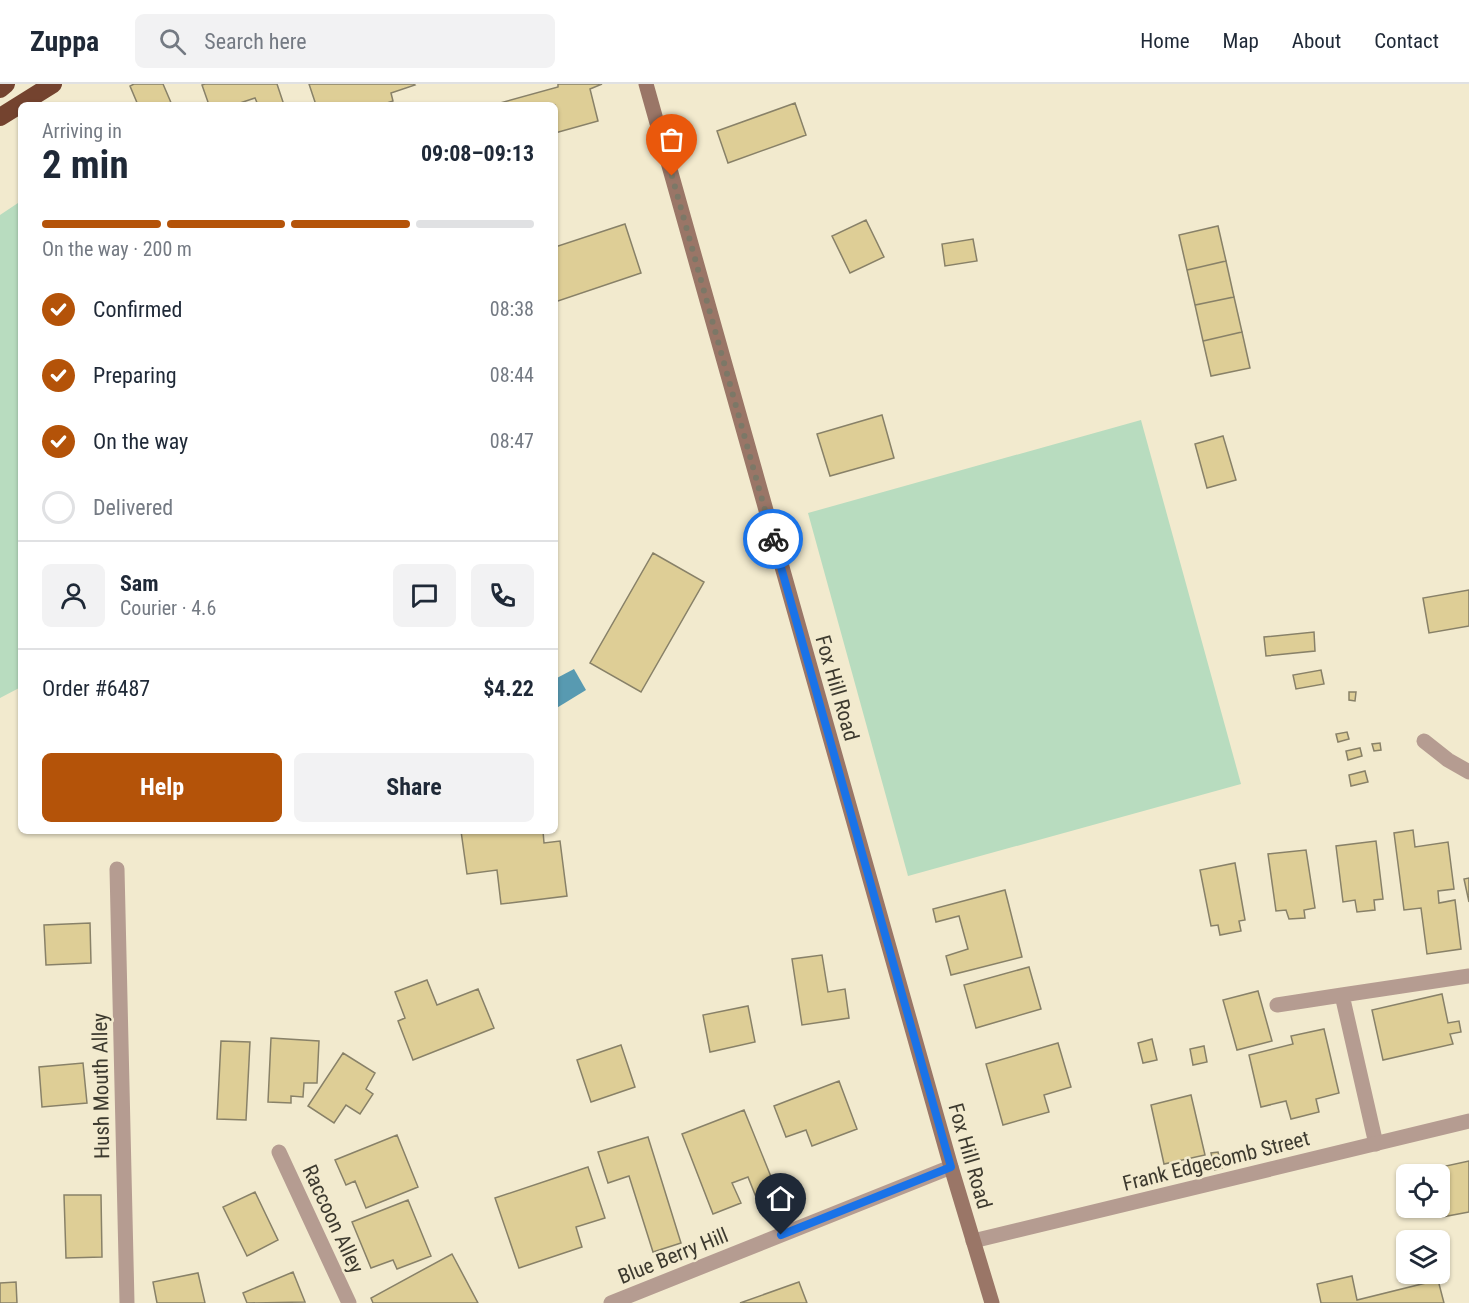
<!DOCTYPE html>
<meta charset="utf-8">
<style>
body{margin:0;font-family:"Roboto Condensed",sans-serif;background:#f2f2f3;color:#1f2937;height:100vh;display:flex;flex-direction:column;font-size:22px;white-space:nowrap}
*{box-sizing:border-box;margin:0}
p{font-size:20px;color:#747a83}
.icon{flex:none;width:33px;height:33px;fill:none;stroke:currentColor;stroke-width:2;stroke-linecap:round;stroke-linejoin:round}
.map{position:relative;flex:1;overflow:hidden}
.drawer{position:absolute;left:18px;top:18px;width:540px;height:732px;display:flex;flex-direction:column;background:#fff;border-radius:9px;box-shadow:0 2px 4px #0004}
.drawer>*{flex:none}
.fabs{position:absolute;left:1396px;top:1080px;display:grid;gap:12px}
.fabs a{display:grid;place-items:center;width:54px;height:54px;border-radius:9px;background:#fff;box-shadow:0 2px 4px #0004;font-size:30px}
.pin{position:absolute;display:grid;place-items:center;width:51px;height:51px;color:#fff;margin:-62px -26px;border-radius:50% 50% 50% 0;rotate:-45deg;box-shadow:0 0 6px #0007}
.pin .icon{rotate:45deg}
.courier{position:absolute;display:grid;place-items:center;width:60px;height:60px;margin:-30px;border:4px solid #1a73e8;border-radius:50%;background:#fff;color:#222;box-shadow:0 2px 8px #0007}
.head em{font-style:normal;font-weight:700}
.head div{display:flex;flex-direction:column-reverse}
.head{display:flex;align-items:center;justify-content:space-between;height:102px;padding:0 24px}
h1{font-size:39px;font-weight:700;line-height:45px}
.bar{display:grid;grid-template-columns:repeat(4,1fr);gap:9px 6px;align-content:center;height:72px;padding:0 24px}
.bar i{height:8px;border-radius:4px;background:#e0e1e3}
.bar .selected{background:#b45309}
.bar p{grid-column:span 4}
.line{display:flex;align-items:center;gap:15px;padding:0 24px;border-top:2px solid #e0e1e3}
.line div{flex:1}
.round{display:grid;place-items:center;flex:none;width:63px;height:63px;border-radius:9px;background:#f2f2f3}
ol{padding:0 24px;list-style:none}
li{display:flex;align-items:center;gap:18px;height:66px}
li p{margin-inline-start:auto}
li .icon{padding:6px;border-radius:50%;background:#b45309;color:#fff;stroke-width:4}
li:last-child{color:#747a83}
li i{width:33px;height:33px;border:3px solid #e0e1e3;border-radius:50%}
.action{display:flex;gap:12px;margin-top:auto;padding:12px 24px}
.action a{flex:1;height:69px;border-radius:9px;background:#b45309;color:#fff;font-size:24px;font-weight:700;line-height:69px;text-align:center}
.action a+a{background:#f2f2f3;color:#1f2937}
header{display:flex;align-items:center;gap:36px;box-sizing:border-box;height:84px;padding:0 30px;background:#fff;border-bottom:2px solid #e0e1e3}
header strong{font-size:28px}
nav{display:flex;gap:33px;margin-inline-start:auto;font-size:21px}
.search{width:420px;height:54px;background:#f2f2f3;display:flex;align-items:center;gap:15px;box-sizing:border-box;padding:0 21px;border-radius:9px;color:#747a83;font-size:22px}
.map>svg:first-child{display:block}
</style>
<header>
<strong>Zuppa</strong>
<div class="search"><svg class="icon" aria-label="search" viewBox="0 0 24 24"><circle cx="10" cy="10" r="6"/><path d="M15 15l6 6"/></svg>Search here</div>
<nav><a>Home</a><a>Map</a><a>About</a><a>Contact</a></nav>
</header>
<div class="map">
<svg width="1469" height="1219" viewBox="0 0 1469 1219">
<rect width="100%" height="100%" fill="#f2eace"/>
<path fill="#b8dcbf" d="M21,117V603L0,614V131Z
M1141,336L1241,700L908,792L808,429Z"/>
<path fill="#589ab1" d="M574,585L586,606L555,625V595Z"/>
<path fill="#dece96" stroke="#888168" stroke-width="1.5" d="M134,0H163L172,21H138L130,2Z
M205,0H277L284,21H258L255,14L234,21H209L202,1Z
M309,0H414L415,1L391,9L393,17L381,21H316Z
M558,0H602L590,5L598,37L555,49V21H493L558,3Z
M795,19L806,51L728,79L717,47Z
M866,136L884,173L850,189L832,152Z
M625,140L641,189L555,218V163Z
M1218,142L1226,177L1187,186L1179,151Z
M973,155L977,177L945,182L942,160Z
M1226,177L1234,213L1195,221L1187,186Z
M1234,213L1242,248L1203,257L1195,221Z
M1242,248L1250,284L1211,292L1203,257Z
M882,331L894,374L830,392L817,350Z
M1223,352L1236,396L1207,404L1195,360Z
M653,469L704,498L641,608L590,579Z
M1469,506V542L1429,549L1423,514Z
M1314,548L1315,567L1266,572L1264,553Z
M1321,586L1324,600L1296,605L1293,591Z
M1349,608H1356L1355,617L1349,616Z
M1347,648L1349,655L1338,658L1336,650Z
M1380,659L1381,666L1374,667L1372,660Z
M1360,664L1362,672L1348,676L1346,667Z
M1365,687L1368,698L1351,702L1349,691Z
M1413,746L1415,763L1448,758L1454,805L1438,807L1439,819L1455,816L1461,865L1427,870L1421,824L1404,826L1394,749Z
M461,747H543L544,759L560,757L567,812L501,820L497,786L467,790Z
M1376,757L1383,815L1374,816L1375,826L1357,828L1355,816L1343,818L1336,762Z
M1306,766L1315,824L1304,826L1305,834L1289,835L1286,826L1276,827L1268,770Z
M1235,779L1245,836L1239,837L1241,847L1220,851L1218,841L1211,842L1200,786Z
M1469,794V818L1464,795Z
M1005,806L1022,873L951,891L946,872L968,865L959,832L936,838L933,825Z
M90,839L91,879L46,881L44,841Z
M822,871L828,908L845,905L849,934L802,941L792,875Z
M1029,883L1041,925L976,944L964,901Z
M427,896L437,921L478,905L494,944L413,976L398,937L405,934L395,908Z
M1258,907L1272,957L1237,966L1223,916Z
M1442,910L1448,939L1459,937L1461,948L1450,950L1453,960L1383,976L1372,926Z
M748,922L755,958L710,968L703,931Z
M1324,945L1339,1009L1316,1015L1319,1028L1291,1035L1286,1017L1261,1023L1249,971L1293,960L1291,952Z
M271,954L319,957L317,999H304L303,1013L291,1012V1019L268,1018Z
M1152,955L1157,976L1143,979L1138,959Z
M221,957L250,958L246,1036L217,1035Z
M1058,959L1071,1003L1044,1011L1049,1028L1003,1041L986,980Z
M621,961L635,1003L591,1018L577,976Z
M1204,962L1207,978L1193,981L1190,965Z
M343,969L375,989L366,1005L373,1010L360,1030L346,1021L334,1039L308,1022Z
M83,979L87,1019L42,1023L39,983Z
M839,997L857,1045L812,1062L806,1046L786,1053L774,1022Z
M1191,1011L1205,1071L1164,1080L1151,1021Z
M744,1026L776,1105L756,1113L748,1093L732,1099L741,1119L713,1130L682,1050Z
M397,1051L418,1103L366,1124L355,1097L346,1101L335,1076Z
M648,1053L681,1159L653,1168L629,1092L608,1099L598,1068Z
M1218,1068L1222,1084L1215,1086L1211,1069Z
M1469,1077V1128L1442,1133L1440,1090H1433L1432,1085Z
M1203,1079L1204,1088L1195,1089L1194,1080Z
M588,1083L605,1134L576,1143L582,1163L519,1184L495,1114Z
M255,1108L278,1156L247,1172L223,1123Z
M64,1111H101L102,1173L66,1174Z
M408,1116L431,1172L397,1185L393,1176L371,1184L352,1138Z
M452,1170L478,1219H373L371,1214Z
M293,1188L305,1218L247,1219L243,1209Z
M198,1189L205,1219H157L153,1198Z
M1352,1192L1357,1216L1438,1196L1444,1219H1321L1317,1200Z
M16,1198L17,1219H0V1199Z
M799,1198L807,1219H740Z"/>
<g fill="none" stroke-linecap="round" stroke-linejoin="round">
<path stroke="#b59c91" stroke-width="15" d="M1424,657L1448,676L1469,688
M1277,921L1342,911
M1376,1060L1342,911L1469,892"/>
<path stroke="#b59c91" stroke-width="15" d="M117,785L127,1219
M279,1068L349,1219
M973,1157L1469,1037
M611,1219L951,1083"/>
<path stroke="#9a7667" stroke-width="15" d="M646,0L951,1083L992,1219"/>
<path stroke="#74432f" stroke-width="18" d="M0,5L6,0
M0,33L53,0"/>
</g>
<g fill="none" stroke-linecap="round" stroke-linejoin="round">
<path stroke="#7c7867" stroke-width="6" stroke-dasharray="0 10.8" d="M672,92L773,455"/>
<path stroke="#1a73e8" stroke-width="8" d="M773,455L951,1083L781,1151"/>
</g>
<g text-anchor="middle" stroke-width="5" stroke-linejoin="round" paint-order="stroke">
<g font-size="21" fill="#3d3a2f" stroke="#f2eace">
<text transform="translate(837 604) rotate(74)" y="7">Fox Hill Road</text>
<text transform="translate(101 1002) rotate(-91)" y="7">Hush Mouth Alley</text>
<text transform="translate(970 1072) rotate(74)" y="7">Fox Hill Road</text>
<text transform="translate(1216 1077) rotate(-14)" y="7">Frank Edgecomb Street</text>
<text transform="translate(333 1135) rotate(65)" y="7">Raccoon Alley</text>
<text transform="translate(673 1172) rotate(-22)" y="7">Blue Berry Hill</text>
</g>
</g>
</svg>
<div class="fabs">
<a><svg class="icon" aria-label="locate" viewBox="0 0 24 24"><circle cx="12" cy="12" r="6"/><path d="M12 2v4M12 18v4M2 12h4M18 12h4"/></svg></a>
<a><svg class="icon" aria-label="layers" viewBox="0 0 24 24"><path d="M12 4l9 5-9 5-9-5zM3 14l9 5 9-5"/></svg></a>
</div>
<div class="pin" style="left:672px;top:92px;background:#ea580c"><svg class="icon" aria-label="bag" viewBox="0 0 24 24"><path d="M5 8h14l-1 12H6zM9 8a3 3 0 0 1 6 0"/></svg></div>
<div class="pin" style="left:781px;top:1151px;background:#1f2937"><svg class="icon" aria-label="home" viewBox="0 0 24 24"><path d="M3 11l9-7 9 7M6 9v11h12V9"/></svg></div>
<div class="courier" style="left:773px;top:455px"><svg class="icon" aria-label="bike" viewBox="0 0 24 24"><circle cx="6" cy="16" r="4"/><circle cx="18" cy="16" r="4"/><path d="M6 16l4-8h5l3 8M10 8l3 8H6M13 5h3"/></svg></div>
<section class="drawer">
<div class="head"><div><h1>2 min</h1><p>Arriving in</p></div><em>09:08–09:13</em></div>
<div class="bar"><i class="selected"></i><i class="selected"></i><i class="selected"></i><i></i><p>On the way · 200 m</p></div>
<ol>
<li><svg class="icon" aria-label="check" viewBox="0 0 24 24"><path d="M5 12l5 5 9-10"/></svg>Confirmed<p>08:38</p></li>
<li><svg class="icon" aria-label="check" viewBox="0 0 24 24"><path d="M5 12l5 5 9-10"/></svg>Preparing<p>08:44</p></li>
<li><svg class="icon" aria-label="check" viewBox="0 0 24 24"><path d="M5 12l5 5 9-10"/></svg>On the way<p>08:47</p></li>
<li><i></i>Delivered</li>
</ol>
<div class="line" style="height:108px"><a class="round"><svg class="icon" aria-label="person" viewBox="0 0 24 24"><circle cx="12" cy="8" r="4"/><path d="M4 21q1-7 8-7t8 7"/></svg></a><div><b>Sam</b><p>Courier · 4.6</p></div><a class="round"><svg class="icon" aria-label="chat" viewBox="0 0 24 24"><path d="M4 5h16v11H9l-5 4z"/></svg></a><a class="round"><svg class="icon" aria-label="phone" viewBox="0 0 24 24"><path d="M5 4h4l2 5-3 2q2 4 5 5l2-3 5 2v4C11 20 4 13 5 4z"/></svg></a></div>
<div class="line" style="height:78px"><div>Order #6487</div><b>$4.22</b></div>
<div class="action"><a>Help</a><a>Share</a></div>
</section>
</div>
